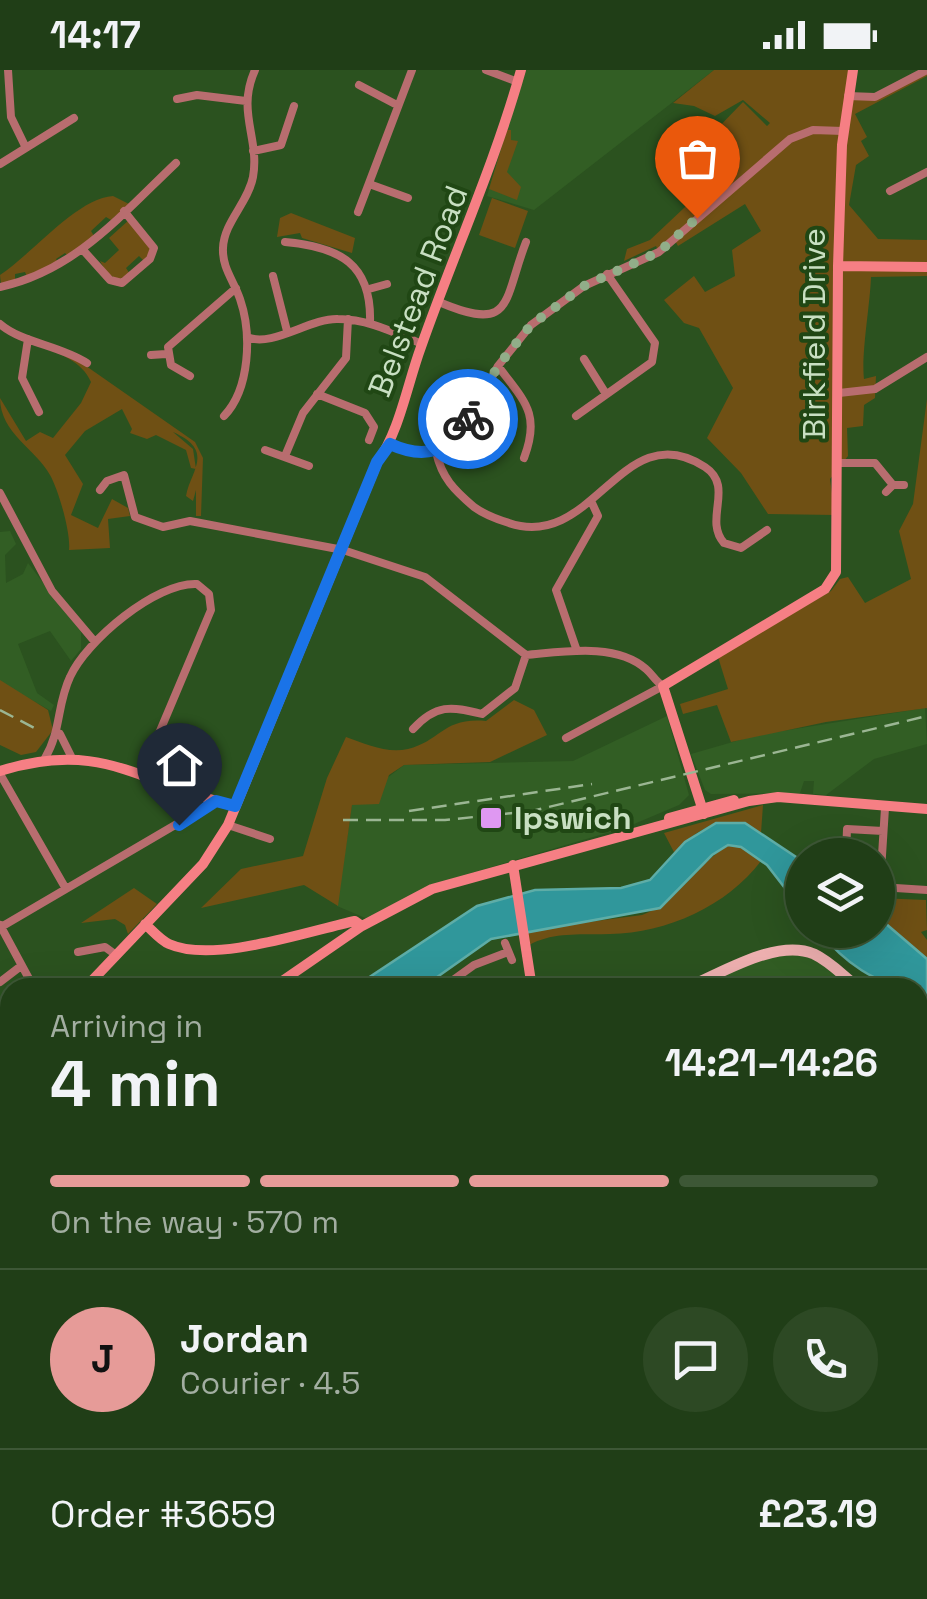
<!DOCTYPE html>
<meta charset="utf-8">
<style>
body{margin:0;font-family:"Space Grotesk",sans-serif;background:#2d4924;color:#f1f3f6;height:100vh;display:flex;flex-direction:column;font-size:38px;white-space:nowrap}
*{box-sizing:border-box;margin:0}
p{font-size:32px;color:#a2aea1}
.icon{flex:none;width:55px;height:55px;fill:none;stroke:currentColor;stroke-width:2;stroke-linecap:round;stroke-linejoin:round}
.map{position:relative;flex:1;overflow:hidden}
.details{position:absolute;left:0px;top:908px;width:928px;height:622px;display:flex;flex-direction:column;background:#203e17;border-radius:30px 30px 0 0;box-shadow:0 10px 40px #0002,0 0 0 2px #3d5736}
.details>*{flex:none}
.tools{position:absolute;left:785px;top:768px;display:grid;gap:20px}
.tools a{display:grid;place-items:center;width:110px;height:110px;border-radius:50%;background:#203e17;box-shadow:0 10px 40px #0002,0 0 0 2px #3d5736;font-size:50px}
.pin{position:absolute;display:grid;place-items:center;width:85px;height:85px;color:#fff;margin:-102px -42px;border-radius:50% 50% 50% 0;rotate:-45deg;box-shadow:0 0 10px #0007}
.pin .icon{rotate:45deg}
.courier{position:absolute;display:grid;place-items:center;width:100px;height:100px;margin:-50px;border:8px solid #1a73e8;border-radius:50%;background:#fff;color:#222;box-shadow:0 2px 12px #0007}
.summary em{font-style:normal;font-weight:700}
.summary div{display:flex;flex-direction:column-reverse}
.summary{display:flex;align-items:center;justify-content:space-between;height:170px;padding:0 50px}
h1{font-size:65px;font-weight:700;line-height:75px}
.bar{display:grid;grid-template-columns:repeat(4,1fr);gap:15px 10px;align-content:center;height:120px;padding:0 50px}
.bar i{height:12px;border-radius:8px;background:#3d5736}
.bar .selected{background:#e69b98}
.bar p{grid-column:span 4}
.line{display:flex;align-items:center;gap:25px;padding:0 50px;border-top:2px solid #3d5736}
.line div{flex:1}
.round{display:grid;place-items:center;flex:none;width:105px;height:105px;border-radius:52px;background:#2d4924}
.status{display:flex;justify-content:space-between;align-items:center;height:70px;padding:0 50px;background:#203e17;direction:ltr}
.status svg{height:28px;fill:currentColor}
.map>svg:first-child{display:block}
</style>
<div class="status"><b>14:17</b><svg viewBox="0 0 49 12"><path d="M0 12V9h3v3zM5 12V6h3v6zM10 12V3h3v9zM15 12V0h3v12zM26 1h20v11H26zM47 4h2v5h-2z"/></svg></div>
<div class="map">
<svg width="927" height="1529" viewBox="0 0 927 1529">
<rect width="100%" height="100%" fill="#2b521f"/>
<path fill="#325e24" d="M523,0H714L534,140L487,126Z
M10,461L16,474L5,485L6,513L23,504L28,493L81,562V579L71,591L50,561L18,574L37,623L54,635L51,641L0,612V462Z
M925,638L927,674L874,689L826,725L813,724L814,711H804L800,723L711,724L705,720L691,684L757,665Z
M667,646L689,725L679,735L627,757L427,816L370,850L337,836L352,735L404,695L573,691Z
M797,879L859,918H686L780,881Z
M918,948L927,951V1107L918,1115Z
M4,1501H10V1520H368L373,1529H3Z
M401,1520H609L597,1529H391Z"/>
<path fill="#6f5014" d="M714,0H853L848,26L865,28L927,0V6L855,44L867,67L861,71L869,86L856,95L849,135L878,169L927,170V206L871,207C870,236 861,284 864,309L876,306L875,328L864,335L863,356L847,358L848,386L830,409L835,445L768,444L741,403L707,368L733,318L699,258L684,253L664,230L694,206L705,222L735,206L732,180L761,161L745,134L678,176L674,169L659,182L656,176L624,191L627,179L650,170L736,89L712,64L743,32L767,56L770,53L743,30L715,46L694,36L673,33Z
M507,60H511V70L518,71L507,102L521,117L517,130L489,119Z
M113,126L129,134L111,150L106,147L91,161L94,166L69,187L65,183L56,189L58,193L27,207L25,202L15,204V211L1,214L0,205C31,185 77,128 113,126Z
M492,128L528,141L515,178L479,165Z
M291,143L355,168L352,183L302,168L300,163L277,167L280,148Z
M129,150L149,172L151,182L144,191L139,186L126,198L130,204L118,210L107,203L100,191L105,193L119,180L109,168Z
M40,276L66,282L195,372L203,388L201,446H196V420L193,431L186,426C190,401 216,381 173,362L193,379L196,399L191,398L186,380L156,365L147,369L130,363L132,359L122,339L85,361L65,385L83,414L71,445L98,458L112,429L128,438L130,446L108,449L110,478L69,480C71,464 59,421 50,405C36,379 0,363 0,328L26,371L40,362L53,368L81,333L91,312C82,291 60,284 40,276Z
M927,329V638L826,652L731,672L717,635L683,644L680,634L728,619L718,587L831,521L840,509L848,507L865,533L911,509L899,461L913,434Z
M0,610L48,640L53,660L36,682L21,685L0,675Z
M514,630L534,640L547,665L490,692L404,695L389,705L379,734L352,735L338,836L304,815L201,838L241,799L303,786L327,708L346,667C366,674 387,684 408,679C441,671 443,647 486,651Z
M763,735L761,763C728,743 698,755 675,784L664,763Z
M728,775L740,777L761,791C727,836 667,863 610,864C583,865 550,861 526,877L520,861L642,845C678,832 696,795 728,775Z
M134,818L157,834L128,864L125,855L115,849L81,853Z
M878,828L926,830L927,860L921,862L927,870V889L878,847Z
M927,1115V1382L923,1386L918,1381V1124Z"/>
<path fill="#30979b" stroke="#5eada7" stroke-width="2.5" d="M716,753H745L802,791V840L767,795L741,777L728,775L712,785L660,838L491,869L423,917L353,918L477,836L535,820L621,818L650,810L685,772Z
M878,847L927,889V926L918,923V918C877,918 842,890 818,860H878Z"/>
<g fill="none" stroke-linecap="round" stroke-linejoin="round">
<path stroke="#b86d6f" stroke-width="8" d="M8,0L11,47L26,78
M486,0L518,12
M359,15L397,35
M848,26L875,27L927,0
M177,29L197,25L246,31
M253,81L281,75L294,36
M0,94L74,48
M372,115L408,128
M890,121L927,102
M358,142L412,0
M285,172C340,177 372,194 370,253
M83,180L110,210L122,213L150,189L154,178L124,141
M273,206L287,261
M0,217C75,201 122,144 176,93
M369,219L387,214
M439,232C514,264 503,231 526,172
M0,254C22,273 59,275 87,293
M247,267C272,278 310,248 338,249C368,249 395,263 422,274
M28,269L22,308L39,342
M151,285L166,284
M584,289L606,324
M498,296C524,331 541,343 524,388
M190,306L171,295L168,277L236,218
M839,323L875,319L927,287
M317,324L365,343L374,357L369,370
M224,346C250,319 252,264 240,229C234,211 222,198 223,178C224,152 248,133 253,107C260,68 236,42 255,0
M576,346L652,292L655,273L607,204
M390,374C417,387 438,386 460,365L498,296L531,255L584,216L659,182L790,69L813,60L843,61
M265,380L309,396
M436,382C442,408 454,420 474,437C485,445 496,449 509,453C594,482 622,343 705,397C735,417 703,449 724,473L741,478L767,460
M285,386L303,343L346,288L348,249
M839,393H875L893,415
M100,420L107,411L124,405L135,447L163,457L190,451L343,480L425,507L526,585C562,582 616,572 646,599C653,605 655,611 663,616L566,668
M886,422L893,415H904
M0,423L52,521L95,572
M577,581L556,520L598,446L592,433
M413,659C436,634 451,636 482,644L515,618L526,585
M60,664L71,686
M45,688C61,662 57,634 70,607C86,571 156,512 197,514L209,524L211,540L141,706
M0,704L66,819
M885,738L880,817L927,820
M228,755L270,769
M846,785L847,759L883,761
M0,855L34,918
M1,857L216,731
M505,873L512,890
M78,882L105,877L116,885
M0,912L21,896
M442,918L474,895L508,882
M0,1004L10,1003
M0,1119L10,1128
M0,1252L10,1249
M0,1277L10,1290
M918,1496L927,1488
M95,1520L99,1529
M249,1520V1529
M346,1520L350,1529
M869,1520L871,1529
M1,1529L5,1414L10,1402
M136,1529L156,1520
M450,1529L455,1520
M588,1529L617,1520
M882,1529L892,1520"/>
<path stroke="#f67f84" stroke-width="10" d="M838,196L927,197
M0,701C103,669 139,713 235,736
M704,744L663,616L825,519L836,502L838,196L842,75L853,0
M669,748L734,730
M513,795L532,918
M145,854C153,861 160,870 169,874C214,894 308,861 355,851L362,856
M85,918L203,794L228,755L377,393C400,360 407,315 421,277C454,183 494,96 521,0
M272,918L362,856L432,819L749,731L778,727L927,739
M918,1117L927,1109
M0,1139L10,1132
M464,1520L471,1529
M391,1529L401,1520"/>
<path stroke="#eeb0b0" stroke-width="11" d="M686,918C721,904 776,868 814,884C831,892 844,907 859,918
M918,948L927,951
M0,1146L10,1149
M0,1343L10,1338
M0,1406L10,1402
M918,1432L927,1424
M728,1520L740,1529
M751,1529L768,1520L783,1529"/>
<path stroke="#9bb693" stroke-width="2.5" stroke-dasharray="15 8" stroke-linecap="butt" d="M0,640L38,660
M409,741L592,714
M343,750H445L532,741L927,646"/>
</g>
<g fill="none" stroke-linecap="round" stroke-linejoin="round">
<path stroke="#91ae89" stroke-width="10" stroke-dasharray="0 18" d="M468,349L498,296L531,255L584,216L659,182L697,148"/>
<path stroke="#1a73e8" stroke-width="12" d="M179,755L216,731L235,736L377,392L390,374C425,390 450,382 468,349"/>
</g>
<rect fill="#df98f2" stroke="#204714" stroke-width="4" x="479" y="736" width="24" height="24" rx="5"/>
<g text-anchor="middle" stroke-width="8" stroke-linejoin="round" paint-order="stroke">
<g font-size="32" fill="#c8dfc2" stroke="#204714">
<text transform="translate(418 221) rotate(-69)" y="11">Belstead Road</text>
<text transform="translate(814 264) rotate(-90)" y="11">Birkfield Drive</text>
</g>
<g font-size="32" font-weight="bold" fill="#c8dfc2" stroke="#204714" text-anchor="start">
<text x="514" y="759">Ipswich</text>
</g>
</g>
</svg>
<div class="tools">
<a><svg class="icon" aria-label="layers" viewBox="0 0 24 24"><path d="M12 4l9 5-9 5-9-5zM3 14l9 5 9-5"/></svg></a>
</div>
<div class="pin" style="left:697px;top:148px;background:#ea580c"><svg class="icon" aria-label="bag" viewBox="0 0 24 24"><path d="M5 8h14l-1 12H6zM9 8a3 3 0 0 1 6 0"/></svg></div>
<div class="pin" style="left:179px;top:755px;background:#1f2937"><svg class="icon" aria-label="home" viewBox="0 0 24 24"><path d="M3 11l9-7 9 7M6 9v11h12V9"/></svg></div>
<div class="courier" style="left:468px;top:349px"><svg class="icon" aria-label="bike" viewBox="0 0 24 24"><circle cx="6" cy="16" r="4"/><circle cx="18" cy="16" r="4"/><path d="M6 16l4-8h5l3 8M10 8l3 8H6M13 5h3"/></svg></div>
<section class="details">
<div class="summary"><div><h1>4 min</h1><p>Arriving in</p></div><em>14:21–14:26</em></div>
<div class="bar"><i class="selected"></i><i class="selected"></i><i class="selected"></i><i></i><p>On the way · 570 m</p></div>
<div class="line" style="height:180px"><b class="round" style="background:#e69b98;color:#111">J</b><div><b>Jordan</b><p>Courier · 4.5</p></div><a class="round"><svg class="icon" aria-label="chat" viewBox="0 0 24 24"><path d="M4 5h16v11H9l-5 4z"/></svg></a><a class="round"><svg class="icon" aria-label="phone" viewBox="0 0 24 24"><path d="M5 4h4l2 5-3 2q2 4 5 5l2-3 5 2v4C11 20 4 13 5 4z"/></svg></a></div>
<div class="line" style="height:130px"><div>Order #3659</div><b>£23.19</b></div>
</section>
</div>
